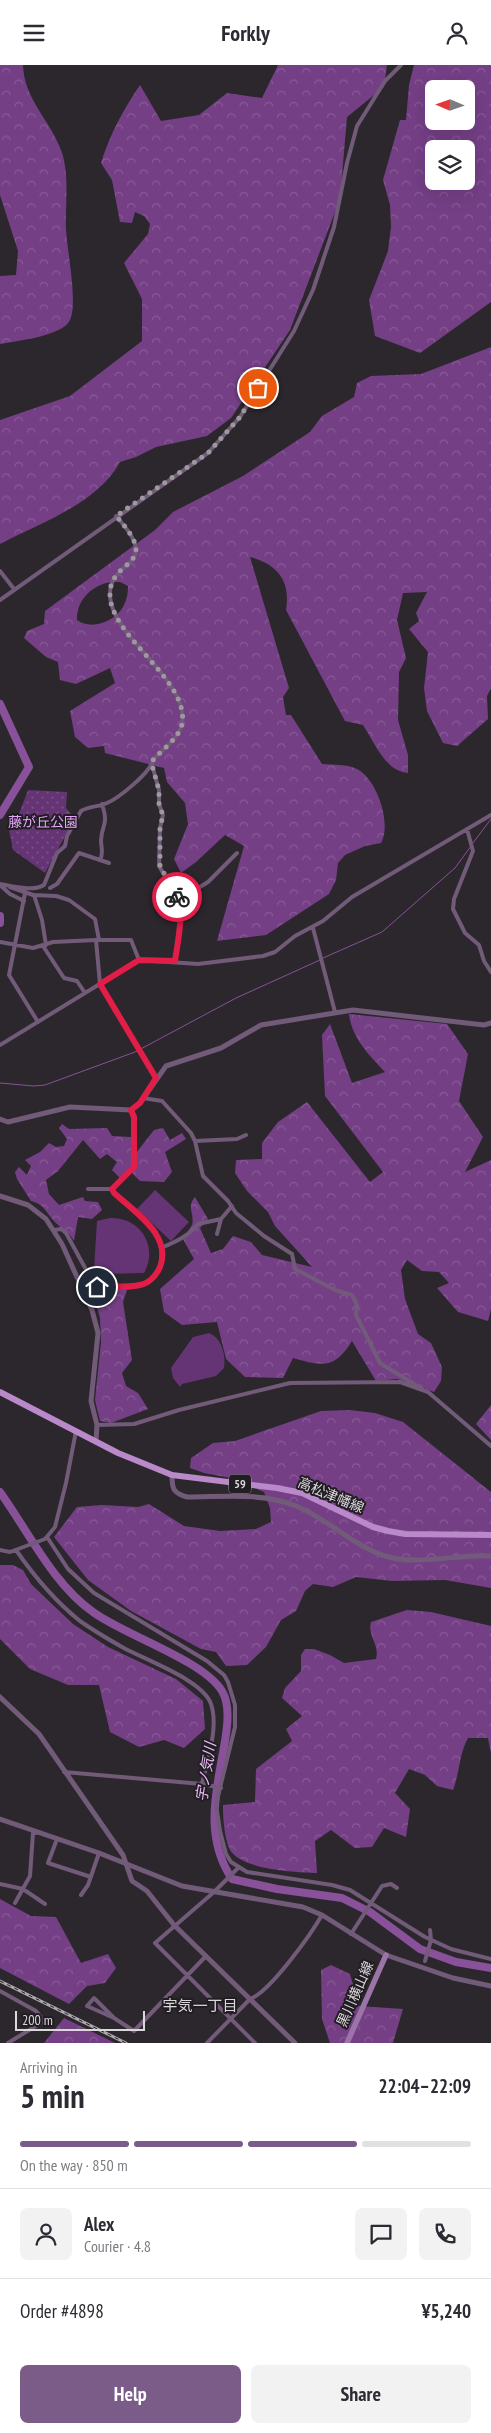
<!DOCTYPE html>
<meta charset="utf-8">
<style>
body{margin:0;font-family:"PT Sans Narrow","Noto Sans JP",sans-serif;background:#f2f2f3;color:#2b2b33;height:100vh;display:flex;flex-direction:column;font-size:19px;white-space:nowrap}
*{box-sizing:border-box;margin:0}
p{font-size:16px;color:#7c7c81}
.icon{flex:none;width:28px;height:28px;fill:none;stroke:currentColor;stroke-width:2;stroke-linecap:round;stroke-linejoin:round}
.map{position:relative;height:1978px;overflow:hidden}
.panel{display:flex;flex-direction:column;background:#fff;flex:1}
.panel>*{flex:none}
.needle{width:32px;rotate:272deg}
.fabs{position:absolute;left:425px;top:15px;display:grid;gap:10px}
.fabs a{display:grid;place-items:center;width:50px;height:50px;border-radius:8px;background:#fff;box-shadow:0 5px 20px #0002;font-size:25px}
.scale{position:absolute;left:15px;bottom:12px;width:130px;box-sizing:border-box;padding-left:5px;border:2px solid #dbd8dc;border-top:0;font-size:14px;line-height:18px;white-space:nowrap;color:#dbd8dc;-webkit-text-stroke:4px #221d23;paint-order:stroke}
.pin{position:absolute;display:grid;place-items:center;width:42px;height:42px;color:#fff;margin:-21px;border:2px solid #fff;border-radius:50%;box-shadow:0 1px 5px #0007}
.courier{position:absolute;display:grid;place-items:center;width:50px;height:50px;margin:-25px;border:4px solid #e11d48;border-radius:50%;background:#fff;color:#222;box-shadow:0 1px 6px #0007}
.headline em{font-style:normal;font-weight:600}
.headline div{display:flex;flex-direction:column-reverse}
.headline{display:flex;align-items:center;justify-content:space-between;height:85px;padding:0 20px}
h1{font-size:32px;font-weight:600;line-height:38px}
.bar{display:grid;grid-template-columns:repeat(4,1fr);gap:8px 5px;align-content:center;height:60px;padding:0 20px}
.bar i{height:6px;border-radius:4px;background:#e1e1e2}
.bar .selected{background:#7b5c89}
.bar p{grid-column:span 4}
.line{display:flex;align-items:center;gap:12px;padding:0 20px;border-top:1px solid #e1e1e2}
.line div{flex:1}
.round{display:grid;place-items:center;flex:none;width:52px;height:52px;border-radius:8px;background:#f2f2f3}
.cta{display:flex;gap:10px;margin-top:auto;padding:10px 20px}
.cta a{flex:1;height:58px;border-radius:8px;background:#7b5c89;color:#fff;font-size:20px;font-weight:600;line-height:58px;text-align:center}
.cta a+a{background:#f2f2f3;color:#2b2b33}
header{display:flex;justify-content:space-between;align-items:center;height:65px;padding:0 20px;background:#fff;font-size:22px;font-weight:600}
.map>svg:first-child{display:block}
</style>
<header><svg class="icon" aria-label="menu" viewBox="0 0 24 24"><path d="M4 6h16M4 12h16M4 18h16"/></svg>Forkly<svg class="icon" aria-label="person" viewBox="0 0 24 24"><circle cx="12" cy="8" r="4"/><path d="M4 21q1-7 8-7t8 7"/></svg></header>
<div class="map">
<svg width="491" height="1978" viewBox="0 0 491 1978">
<defs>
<pattern id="grass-dots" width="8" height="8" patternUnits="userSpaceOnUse" patternTransform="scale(1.25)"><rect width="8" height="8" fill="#653474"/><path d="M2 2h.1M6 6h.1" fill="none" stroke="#7a5187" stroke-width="1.8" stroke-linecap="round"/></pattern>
<pattern id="forest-crowns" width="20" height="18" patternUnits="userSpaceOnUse" patternTransform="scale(1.25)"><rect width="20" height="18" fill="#753f86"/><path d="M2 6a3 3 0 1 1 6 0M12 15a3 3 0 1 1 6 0" fill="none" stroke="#885a96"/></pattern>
</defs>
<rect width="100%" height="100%" fill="#2b272d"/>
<path fill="url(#grass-dots)" d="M28,725L67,727L66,743L75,753L45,808L13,785L9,765L10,755L17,754Z"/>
<path fill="url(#forest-crowns)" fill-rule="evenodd" d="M0,0H23C24,34 50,55 61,85C70,109 65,140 66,164C67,185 78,238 70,255C63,271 16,276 0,279V211L16,210L18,186L0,130Z
M278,0H387L384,22L347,52L340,134L290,265L231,353L207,371L156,382L136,392L120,397C97,439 40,458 0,479V355L70,331L142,276V234L124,198L148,169L150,159L144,151L135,147L132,158L120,157L112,115L101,98C110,69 123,45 140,20L161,56L199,50L227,28L262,33Z
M414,0H491V237L420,288L375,271L369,235L388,186L391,162L390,140L383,115L400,55H406L409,20ZM434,24H466V56H434ZM434,84H466V116H434Z
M491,282V623L487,631L488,654L457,681L443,678L427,646L424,623L428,587L409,564L419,556L416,548L427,527L403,528L397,555L406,593L399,607L398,655L408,690V708C385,706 375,678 363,660L345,656L286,545C291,515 277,499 250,492L289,623L283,632L286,650H291L322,699C332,700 348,699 357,704C377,714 392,759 381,778L365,781L345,790L338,798L336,815L329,829L266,870L217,876L244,781L225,770L196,797L181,808L174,794L188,759L185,738L167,717L164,703L105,688L104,681L88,683L75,672L70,646L115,618L110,603L76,619L60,615L58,597L46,592L24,573L27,566L44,559L45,546L155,465L173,447L243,411L310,367L322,351L354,332L357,318L371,311L421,309ZM112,517H120L128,521C128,528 127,534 124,540C117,556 91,566 77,555C76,535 93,519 112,517Z
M349,949L447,959L468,989L459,1036L483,1072L465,1107L491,1095V1244L488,1256L458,1247L437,1223L449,1218L439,1207L422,1206L407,1195L401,1205L405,1234L418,1269L431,1278L442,1302L441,1316L434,1327L397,1314L376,1316L352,1276C334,1305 322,1301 293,1293L283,1313L245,1312L226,1294L217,1257L182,1260L164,1247L160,1224L194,1194L183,1174C185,1169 190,1164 192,1160C195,1149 186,1142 195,1132L208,1154L200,1163L211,1188L223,1184L233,1171L251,1177L262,1190L312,1202L275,1161L268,1147L247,1126L235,1108L236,1095L262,1094V1078L278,1057L307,1037L370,1117L383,1107L325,1031L322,970L330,959L352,1018L385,1007C368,989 352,973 349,949Z
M62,1059L69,1064L107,1063L112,1071L131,1072V1087L136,1088L154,1065L163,1063L170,1075L182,1068L186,1074L165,1087L172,1107L164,1117L140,1116L132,1108L123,1109L120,1113L112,1105L117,1097L107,1089L100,1094L83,1075L58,1106L46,1115L49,1129L59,1140L83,1132L85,1136L98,1137L102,1145L92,1154L78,1152L74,1176C66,1163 65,1167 57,1159C47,1150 45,1139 31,1136L17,1114L15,1107L19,1102L27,1110L31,1101L25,1095L40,1087L49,1078L56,1082L64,1081L67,1074L59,1063Z
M97,1224L127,1225L123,1237L132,1295L122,1308L126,1321L138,1328L148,1344L111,1358L100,1356L95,1335L101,1277L100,1253L95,1235Z
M491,1340V1375L476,1359Z
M350,1345L375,1348L403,1357L491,1427V1523L445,1515L392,1516L356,1512L333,1522L313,1519L305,1526L296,1546L281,1555L266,1582L247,1600L226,1601L216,1587L201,1584L131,1546L88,1515L54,1472L77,1442L102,1440L138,1442L149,1439L184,1461L220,1466L256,1464L271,1457L270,1443L264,1427L231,1413L204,1408L190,1403L191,1393L213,1378L235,1376L321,1346Z
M0,1500H13L23,1505L31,1519L73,1559L108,1582L176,1614L203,1636L205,1664L184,1683L164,1675L139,1682L110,1667L99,1620H68L30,1604L0,1574Z
M407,1545L431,1547L491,1561V1688L488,1673H468C459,1689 460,1707 453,1725L437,1721L425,1710L409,1704L395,1728L410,1744L406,1772L384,1763L372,1782L355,1783L331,1765L315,1776L317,1808C295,1807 239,1805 229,1783C224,1770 223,1753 223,1740L255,1737L256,1704L292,1676L286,1664L302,1651L282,1633L285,1623L301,1606V1590L305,1584H314L330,1590L344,1598L376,1594C380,1579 367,1571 371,1557Z
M0,1834L31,1851L56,1852L81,1898L108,1889L116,1903L105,1918L87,1921L69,1939L0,1903Z
M331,1900L350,1909L359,1941L403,1944L393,1978H330L322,1954L321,1905Z
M64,1953L115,1978H44Z"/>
<path fill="#653474" d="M155,1125L189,1157L171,1176L137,1144Z
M110,1153C140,1152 159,1181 144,1208L101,1209L94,1204L97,1156Z
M209,1268C222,1273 226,1290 224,1303L216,1311L182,1319L180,1322L173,1313L171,1303L193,1272Z"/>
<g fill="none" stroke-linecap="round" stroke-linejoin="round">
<path stroke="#885199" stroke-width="1" d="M473,778L491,754
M323,893L382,867L455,803L471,781
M0,1018L34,1021L45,1020L135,987L236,933L320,895"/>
<path stroke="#885199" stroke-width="8" d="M0,639L29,702L0,750
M0,851V858
M0,1427C28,1466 53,1519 93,1547C124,1570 203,1595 222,1626C231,1641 227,1665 224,1682C216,1727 204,1772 232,1814L277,1824L342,1833L370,1847L420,1884L456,1897L491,1903"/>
<path stroke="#725a79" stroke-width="4" d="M0,506L14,524
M0,535L208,388L240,352L294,266L313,225L334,162L347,98L357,61L385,16L401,0
M152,700L159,725V739L163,750L160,763L159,801L179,835L180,856L175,896
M467,764L473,786L454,834L453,844L465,868L479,880L484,896L491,907
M100,795C104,788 101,783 101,775C102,758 109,761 102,739
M0,819C12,821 33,827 44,820L57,788L65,781L67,771L81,746C89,741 99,742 107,738C119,733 151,707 153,695C162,685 179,673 182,659C190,615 112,573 110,531C108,492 165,505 116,451
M0,820L10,829L24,836
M10,822L33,830L56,831L69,835L95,854L99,875H131L139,895
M50,823L57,819L79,788L109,798
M25,828L9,910L38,957
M34,830L42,855L46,880
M179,835L208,817L237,788
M313,863L335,947
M0,877L33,883L53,877L96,875L100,919L156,1013
M43,881L64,913L77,916L85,928
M0,980L139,895L198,899L263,891L275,887L295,871L323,856L352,832L491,750
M143,1033L162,1036L191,1068L195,1076L203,1111L228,1136L236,1148L264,1171L292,1189L295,1204L335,1225L352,1230L357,1240L356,1250L380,1298L422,1324
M195,1076L237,1074L246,1070
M88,1124H112L134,1102L133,1052L131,1045
M54,1165L61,1164L66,1168L95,1221C108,1223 129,1224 141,1220C164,1214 165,1185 156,1168C151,1158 123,1137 114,1128L112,1124
M217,1169L221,1154L232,1141
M161,1183C175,1177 189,1171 198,1159L221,1154
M97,1360L134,1359L179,1345L290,1318L400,1317L428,1327L491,1381
M47,1472L68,1504L94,1528L207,1596L224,1610L228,1617L235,1640V1662L216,1739L220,1766L226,1789L231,1797L247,1807L332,1820L350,1825L425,1872L451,1884L491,1894
M0,1485L10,1487L45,1474L55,1462L66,1418L76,1366
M16,1485C34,1511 55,1536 80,1556C94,1566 108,1574 122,1582C145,1595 203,1615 211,1639C219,1663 207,1695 202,1719
M64,1707L202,1719L221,1723
M57,1774L48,1798L91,1812
M239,1802L214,1827L155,1878L255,1978
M0,1819L23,1824L45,1839
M81,1830L88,1820L99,1788
M15,1838L30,1811L33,1768H36
M351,1869L382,1821L391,1819L397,1823
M425,1896L431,1875L430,1865
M0,1926L36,1946L44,1956L8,1978
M114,1953L87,1941L94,1933L114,1953L134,1966L206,1891
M207,1978L250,1934C270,1927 311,1869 322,1850"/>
<path stroke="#725a79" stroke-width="5" d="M0,1054L8,1057L70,1042L131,1045L140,1038L166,1001L221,983L261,960L353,945L484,960L491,958
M0,1131L28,1140L46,1154L62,1179L92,1245L98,1268L91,1336L97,1360L96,1376
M172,1410C172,1424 173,1428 187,1432C223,1432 261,1427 296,1441C328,1454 352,1480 385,1491C418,1501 457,1489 491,1491
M0,1632L39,1669L123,1790L132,1816L147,1826L174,1860L295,1978
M0,1754L99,1788L182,1821L303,1842L322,1850L386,1890L453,1913L491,1921"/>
<path stroke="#9b75a7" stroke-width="5.5" d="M347,1978L386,1890"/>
<path stroke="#ba89ca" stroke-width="6" d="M0,1327L118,1388L172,1410L277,1423L302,1428L373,1462L388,1466L405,1469L491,1470"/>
<g stroke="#adaaae" stroke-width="3">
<path id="rail" d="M0,1916L126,1978"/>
</g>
<use href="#rail" stroke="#221d23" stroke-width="1" stroke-dasharray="4" stroke-linecap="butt"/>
</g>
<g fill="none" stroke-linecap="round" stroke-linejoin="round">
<path stroke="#9d9a9f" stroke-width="5" stroke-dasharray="0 9" d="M177,832L160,801V763L163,750L159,740V725L152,700L153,695C162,685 179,673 182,659C190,616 112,573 110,531C108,492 165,504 116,451L208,388L240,352L258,323"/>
<path stroke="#e11d48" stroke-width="6" d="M97,1222C111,1221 126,1223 140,1220C147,1219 154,1213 158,1206C176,1173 135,1147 114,1128L112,1124L134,1102V1052L131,1045L140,1038L156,1013L100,919L139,895L175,896C177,881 185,844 177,832"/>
</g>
<g text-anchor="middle" stroke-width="4" stroke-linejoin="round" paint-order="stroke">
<rect fill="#221d23" stroke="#a4a0a4" stroke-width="1" x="229" y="1409.5" width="22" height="19" rx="4"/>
<g font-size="12" font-weight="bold" fill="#dbd8dc">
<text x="240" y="1423">59</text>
</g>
<g font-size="14" fill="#e1a6f4" stroke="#221d23">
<text x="43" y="762">藤が丘公園</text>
</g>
<g font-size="14" fill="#dbd8dc" stroke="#221d23">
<text transform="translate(331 1430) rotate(23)" y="5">高松津幡線</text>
<text transform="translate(355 1929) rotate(-66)" y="5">黒川横山線</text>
</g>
<g font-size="15" font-style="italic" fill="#e8bcf7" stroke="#221d23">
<text transform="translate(206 1707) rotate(-81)" y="5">宇ノ気川</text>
</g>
<g font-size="15" fill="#dbd8dc" stroke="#221d23">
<text x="200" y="1946">宇気一丁目</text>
</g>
</g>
</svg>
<div class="fabs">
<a><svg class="needle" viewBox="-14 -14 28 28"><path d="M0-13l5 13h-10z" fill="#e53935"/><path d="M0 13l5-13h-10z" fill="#7c7c81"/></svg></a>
<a><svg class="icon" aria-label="layers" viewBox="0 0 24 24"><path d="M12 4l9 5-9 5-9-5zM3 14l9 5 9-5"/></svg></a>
</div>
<div class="scale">200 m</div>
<div class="pin" style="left:258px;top:323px;background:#ea580c"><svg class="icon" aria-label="bag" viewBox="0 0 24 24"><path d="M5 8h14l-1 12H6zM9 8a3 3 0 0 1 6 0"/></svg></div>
<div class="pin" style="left:97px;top:1222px;background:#1f2937"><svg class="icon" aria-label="home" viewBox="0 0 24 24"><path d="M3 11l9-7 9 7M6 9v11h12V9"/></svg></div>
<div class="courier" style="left:177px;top:832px"><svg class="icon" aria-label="bike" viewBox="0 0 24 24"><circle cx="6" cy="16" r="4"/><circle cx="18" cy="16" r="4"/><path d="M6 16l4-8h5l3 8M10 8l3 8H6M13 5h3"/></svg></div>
</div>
<section class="panel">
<div class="headline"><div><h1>5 min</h1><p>Arriving in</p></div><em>22:04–22:09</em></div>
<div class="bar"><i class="selected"></i><i class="selected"></i><i class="selected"></i><i></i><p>On the way · 850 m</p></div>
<div class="line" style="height:90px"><a class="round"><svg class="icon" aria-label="person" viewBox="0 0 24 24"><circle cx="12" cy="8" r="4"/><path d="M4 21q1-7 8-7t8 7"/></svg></a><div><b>Alex</b><p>Courier · 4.8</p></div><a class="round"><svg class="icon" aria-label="chat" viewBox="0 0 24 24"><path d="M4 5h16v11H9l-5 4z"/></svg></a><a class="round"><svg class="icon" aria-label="phone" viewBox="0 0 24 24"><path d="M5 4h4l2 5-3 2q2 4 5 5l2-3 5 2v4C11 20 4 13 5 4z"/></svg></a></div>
<div class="line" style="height:65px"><div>Order #4898</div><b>¥5,240</b></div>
<div class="cta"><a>Help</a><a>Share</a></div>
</section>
